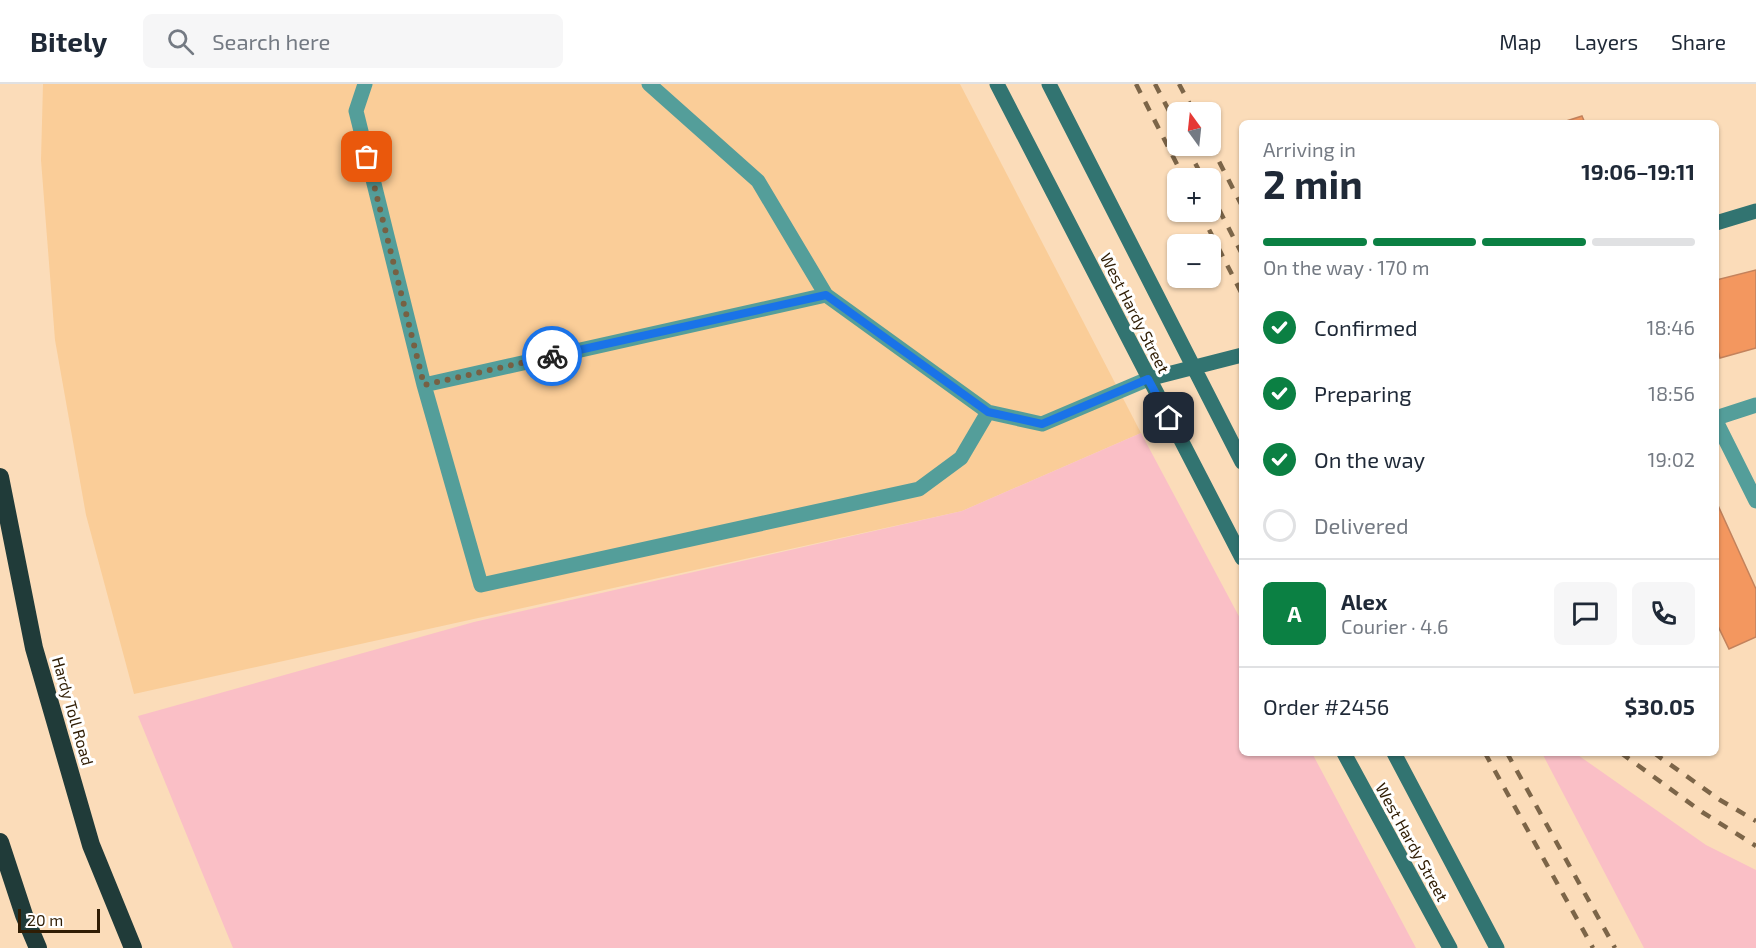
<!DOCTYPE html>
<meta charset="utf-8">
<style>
body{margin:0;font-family:"Exo 2",sans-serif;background:#f6f6f7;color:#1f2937;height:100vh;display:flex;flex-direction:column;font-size:22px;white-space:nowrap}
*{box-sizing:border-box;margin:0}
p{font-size:20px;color:#747a83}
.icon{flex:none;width:33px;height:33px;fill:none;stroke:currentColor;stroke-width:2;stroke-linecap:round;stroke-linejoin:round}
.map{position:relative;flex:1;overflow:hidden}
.panel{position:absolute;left:1239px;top:36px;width:480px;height:636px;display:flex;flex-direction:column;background:#fff;border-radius:9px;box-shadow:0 2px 4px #0004}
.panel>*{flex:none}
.needle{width:39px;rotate:345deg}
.controls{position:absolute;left:1167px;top:18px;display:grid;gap:12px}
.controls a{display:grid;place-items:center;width:54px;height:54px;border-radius:9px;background:#fff;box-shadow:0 2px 4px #0004;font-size:30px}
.scale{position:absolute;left:18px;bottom:15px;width:82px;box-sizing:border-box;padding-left:6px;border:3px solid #301d04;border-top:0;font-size:16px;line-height:21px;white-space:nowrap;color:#301d04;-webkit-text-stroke:4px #fff;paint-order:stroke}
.pin{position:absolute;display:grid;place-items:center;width:51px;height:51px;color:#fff;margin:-26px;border-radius:12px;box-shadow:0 3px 9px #0006}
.courier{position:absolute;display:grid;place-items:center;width:60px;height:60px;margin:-30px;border:4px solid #1a73e8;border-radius:50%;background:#fff;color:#222;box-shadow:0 2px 8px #0007}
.overview em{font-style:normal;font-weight:700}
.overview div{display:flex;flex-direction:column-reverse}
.overview{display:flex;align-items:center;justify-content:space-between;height:102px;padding:0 24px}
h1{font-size:39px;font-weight:700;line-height:45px}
.bar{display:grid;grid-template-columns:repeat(4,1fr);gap:9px 6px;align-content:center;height:72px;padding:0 24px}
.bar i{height:8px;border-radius:4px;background:#e0e1e3}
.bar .on{background:#0b8043}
.bar p{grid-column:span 4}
.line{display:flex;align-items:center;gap:15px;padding:0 24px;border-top:2px solid #e0e1e3}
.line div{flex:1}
.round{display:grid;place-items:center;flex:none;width:63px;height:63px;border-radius:9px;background:#f6f6f7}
ol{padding:0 24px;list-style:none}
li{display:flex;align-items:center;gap:18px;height:66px}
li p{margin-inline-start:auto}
li .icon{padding:6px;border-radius:50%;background:#0b8043;color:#fff;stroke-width:4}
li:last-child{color:#747a83}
li i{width:33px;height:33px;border:3px solid #e0e1e3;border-radius:50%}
header{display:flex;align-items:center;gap:36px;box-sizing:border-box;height:84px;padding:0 30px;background:#fff;border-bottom:2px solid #e0e1e3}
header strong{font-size:28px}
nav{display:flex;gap:33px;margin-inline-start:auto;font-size:21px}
.search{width:420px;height:54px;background:#f6f6f7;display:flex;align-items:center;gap:15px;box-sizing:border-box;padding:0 21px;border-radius:9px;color:#747a83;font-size:22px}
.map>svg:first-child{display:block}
</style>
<header>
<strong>Bitely</strong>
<div class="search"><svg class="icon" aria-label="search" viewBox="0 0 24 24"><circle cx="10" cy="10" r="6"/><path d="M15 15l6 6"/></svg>Search here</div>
<nav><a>Map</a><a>Layers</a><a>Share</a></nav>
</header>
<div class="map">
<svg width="1756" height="864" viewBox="0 0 1756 864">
<rect width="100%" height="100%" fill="#fbdcb9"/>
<path fill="#facd98" d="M43,0H960L1141,349L962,427L134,610L86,431L55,256L41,76Z"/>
<path fill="#fabfc6" d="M1141,349L1242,538V669H1312L1416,864H233L138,632L474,538L962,427Z
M1542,669H1575L1706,761L1756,786V864H1644Z"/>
<path fill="#f3975f" stroke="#c3825c" stroke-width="1.5" d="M1582,32L1585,39H1560Z
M1756,186V264L1720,274L1716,259V196Z
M1716,417L1756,505V553L1729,565L1716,538Z"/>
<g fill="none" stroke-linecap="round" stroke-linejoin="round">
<path stroke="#549e9a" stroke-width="15" d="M365,0L356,27L424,301
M649,0L758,97L826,211
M988,328L961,374L919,405L481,501L424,301L826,211L988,328L1042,340L1148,295
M1716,334L1756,321
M1716,337L1756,417"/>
<path stroke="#327471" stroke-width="15" d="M997,0L1242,474
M1049,0L1242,378
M1716,139L1756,127
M1148,295L1242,271
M1344,669L1450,864
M1394,669L1497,864"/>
<path stroke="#203b39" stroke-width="18" d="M0,393L34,564L91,761L133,864
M0,758L24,831L38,864"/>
<path stroke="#7c6548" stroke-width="4.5" stroke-dasharray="10 10" stroke-linecap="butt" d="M1136,0L1184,94
M1155,0L1178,44
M1179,0L1194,28
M1210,60L1242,122
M1186,62L1203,94
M1210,108L1242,170
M1200,128L1242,210
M1485,669L1593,864
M1507,669L1615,864
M1621,669L1702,728L1756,762
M1654,669L1720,716L1756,737"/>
</g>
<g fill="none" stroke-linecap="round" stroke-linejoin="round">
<path stroke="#776043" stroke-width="6" stroke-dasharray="0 10.8" d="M367,73L424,301L552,272"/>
<path stroke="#1a73e8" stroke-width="8" d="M552,272L826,211L988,328L1042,340L1148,295L1169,334"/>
</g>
<g text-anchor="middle" stroke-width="6" stroke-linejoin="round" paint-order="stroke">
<g font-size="16" fill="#301d04" stroke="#fff">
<text transform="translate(1135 229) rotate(63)" y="6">West Hardy Street</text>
<text transform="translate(73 627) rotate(74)" y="6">Hardy Toll Road</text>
<text transform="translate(1412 758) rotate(61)" y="6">West Hardy Street</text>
</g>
</g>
</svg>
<div class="controls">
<a><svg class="needle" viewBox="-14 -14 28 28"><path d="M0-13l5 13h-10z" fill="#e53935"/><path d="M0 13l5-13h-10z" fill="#747a83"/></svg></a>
<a>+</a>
<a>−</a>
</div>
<div class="scale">20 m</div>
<div class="pin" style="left:367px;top:73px;background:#ea580c"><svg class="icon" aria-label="bag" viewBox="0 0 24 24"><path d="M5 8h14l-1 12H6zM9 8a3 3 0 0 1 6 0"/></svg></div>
<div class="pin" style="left:1169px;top:334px;background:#1f2937"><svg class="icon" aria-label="home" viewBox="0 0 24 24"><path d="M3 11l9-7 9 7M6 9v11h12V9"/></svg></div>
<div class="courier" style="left:552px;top:272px"><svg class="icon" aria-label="bike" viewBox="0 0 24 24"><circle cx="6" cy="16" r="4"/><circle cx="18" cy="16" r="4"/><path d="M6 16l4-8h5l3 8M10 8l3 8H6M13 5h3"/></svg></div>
<section class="panel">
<div class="overview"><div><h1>2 min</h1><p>Arriving in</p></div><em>19:06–19:11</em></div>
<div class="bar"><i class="on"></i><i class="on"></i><i class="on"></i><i></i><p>On the way · 170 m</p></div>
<ol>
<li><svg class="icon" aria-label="check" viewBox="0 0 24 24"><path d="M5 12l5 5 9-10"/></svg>Confirmed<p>18:46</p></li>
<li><svg class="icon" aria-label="check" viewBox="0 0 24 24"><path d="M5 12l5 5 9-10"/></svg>Preparing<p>18:56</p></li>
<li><svg class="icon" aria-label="check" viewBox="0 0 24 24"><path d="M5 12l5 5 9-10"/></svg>On the way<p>19:02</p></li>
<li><i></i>Delivered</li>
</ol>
<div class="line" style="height:108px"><b class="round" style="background:#0b8043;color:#fff">A</b><div><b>Alex</b><p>Courier · 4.6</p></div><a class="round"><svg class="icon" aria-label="chat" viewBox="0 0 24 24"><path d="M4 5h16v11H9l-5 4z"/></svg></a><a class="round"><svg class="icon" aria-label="phone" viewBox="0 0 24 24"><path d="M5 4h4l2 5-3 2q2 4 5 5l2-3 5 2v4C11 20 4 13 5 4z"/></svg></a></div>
<div class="line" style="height:78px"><div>Order #2456</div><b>$30.05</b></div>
</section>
</div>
